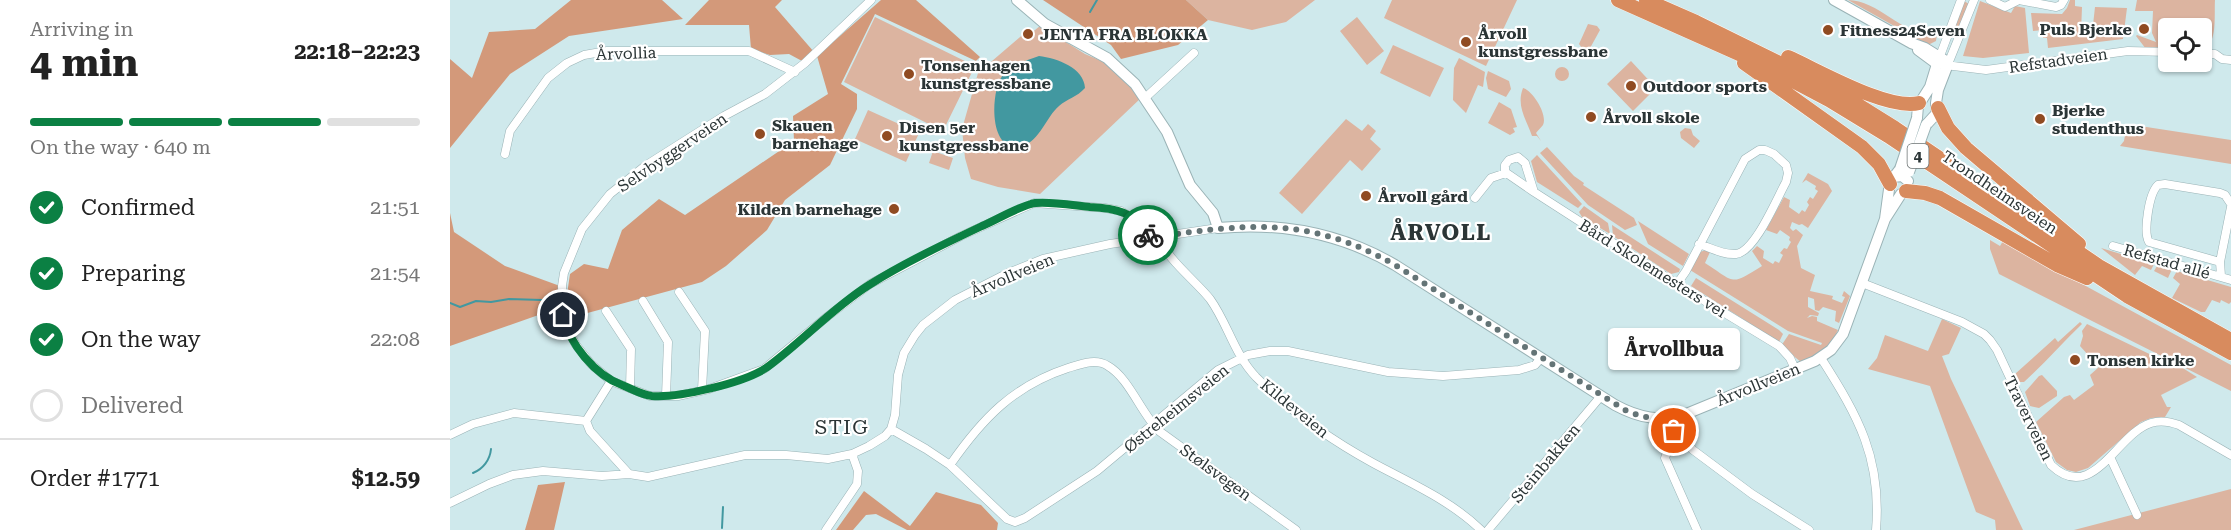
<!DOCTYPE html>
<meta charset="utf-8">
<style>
body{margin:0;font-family:"Roboto Serif",serif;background:#f2f2f2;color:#222;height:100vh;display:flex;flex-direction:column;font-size:22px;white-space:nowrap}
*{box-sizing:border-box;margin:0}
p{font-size:20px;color:#767676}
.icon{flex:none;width:33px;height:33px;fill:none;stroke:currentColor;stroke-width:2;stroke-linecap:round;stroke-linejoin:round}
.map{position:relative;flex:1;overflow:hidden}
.sheet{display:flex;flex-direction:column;background:#fff;width:450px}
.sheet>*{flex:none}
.fabs{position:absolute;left:1708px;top:18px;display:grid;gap:12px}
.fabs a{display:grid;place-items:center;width:54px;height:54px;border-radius:6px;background:#fff;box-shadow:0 2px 4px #0004;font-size:30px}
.pin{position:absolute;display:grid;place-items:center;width:51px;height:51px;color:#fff;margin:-26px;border:3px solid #fff;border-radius:50%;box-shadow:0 2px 6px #0007}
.courier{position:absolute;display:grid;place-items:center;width:60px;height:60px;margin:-30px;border:4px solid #0b8043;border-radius:50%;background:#fff;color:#222;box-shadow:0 2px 8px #0007}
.bubble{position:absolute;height:42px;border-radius:6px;background:#fff;box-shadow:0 2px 4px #0004;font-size:20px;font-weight:700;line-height:42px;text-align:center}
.summary em{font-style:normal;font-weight:700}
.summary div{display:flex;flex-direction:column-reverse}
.summary{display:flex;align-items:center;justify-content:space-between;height:102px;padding:0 30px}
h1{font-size:39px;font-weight:700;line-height:45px}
.bar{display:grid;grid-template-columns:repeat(4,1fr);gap:9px 6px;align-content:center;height:72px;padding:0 30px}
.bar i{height:8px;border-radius:4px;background:#e0e0e0}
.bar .selected{background:#0b8043}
.bar p{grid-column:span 4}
.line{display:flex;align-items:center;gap:15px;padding:0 30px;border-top:2px solid #e0e0e0}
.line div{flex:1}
ol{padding:0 30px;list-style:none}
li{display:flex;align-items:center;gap:18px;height:66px}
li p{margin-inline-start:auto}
li .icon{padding:6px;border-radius:50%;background:#0b8043;color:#fff;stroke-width:4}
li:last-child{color:#767676}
li i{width:33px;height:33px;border:3px solid #e0e0e0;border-radius:50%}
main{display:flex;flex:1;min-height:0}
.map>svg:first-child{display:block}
</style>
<main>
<section class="sheet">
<div class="summary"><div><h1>4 min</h1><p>Arriving in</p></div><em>22:18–22:23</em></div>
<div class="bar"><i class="selected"></i><i class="selected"></i><i class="selected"></i><i></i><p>On the way · 640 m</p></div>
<ol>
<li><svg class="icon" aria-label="check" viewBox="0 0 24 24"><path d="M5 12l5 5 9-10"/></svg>Confirmed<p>21:51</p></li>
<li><svg class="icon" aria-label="check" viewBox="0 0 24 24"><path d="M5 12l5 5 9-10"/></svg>Preparing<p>21:54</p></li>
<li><svg class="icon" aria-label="check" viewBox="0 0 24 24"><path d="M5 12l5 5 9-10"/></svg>On the way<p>22:08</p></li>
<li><i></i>Delivered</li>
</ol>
<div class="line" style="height:78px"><div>Order #1771</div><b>$12.59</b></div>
</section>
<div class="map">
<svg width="1781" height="530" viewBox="0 0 1781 530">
<rect width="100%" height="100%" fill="#cfe9ec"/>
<path fill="#dcb4a0" d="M736,0H865L836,22L802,30L758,20Z
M942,0H1067L1036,66L934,18Z
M1398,0C1430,0 1458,41 1487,34L1486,41L1478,45Z
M1620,0H1625V6L1632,7L1631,33L1642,34L1645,7L1677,8L1673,39L1598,48L1597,38H1593V30L1583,31L1581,13L1612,14L1617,8Z
M1687,0H1765C1764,15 1768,45 1752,51V28H1719V50L1696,49L1686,36L1687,35L1706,42L1702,33L1703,11H1685Z
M1514,1L1519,4L1506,37L1500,35Z
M1530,1L1561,13L1565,6L1575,8L1579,53L1533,58L1513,56Z
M425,17L525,66L493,131L394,82Z
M907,17L934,51L917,65L890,31Z
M1138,24L1147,26L1150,30L1139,50L1132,48L1129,44Z
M590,26L635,54L654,62L692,97L590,194L548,187L521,179L515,158L512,129L528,73L577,31L580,34Z
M943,45L994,68L980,97L930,73Z
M1009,58L1035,72L1033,87L1028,85L1016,113L1003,100L1004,68Z
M1181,61L1206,88L1183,111L1157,84Z
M1105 74a7 7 0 1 1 14 0a7 7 0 1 1-14 0Z
M1038,71L1059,81L1061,89L1056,97L1038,89L1036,78Z
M1073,88C1083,91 1098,115 1093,125C1091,128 1088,130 1086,133L1091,141L1087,136H1082C1076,119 1066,106 1073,88Z
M1049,102L1061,109L1067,127L1063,128L1065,132L1060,135L1038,123Z
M418,110L469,133L456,162L405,139Z
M896,119L912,131L918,124L926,131L920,139L931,149L912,171L900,160L852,214L829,193Z
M1677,124L1781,140V164L1670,146L1674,141Z
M1235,128L1241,129L1243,135L1250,141L1244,148L1231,138L1230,132Z
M1097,147L1124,176L1134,183L1133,185L1184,218L1187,225L1175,230L1138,205L1090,153Z
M483,151L503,158L499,170L479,163Z
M1087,155L1132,204L1128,208L1087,182L1081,161Z
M1358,173L1378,184L1382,191L1358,228L1352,224L1349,225L1342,222L1340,228L1343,231L1346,229L1353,235L1347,246L1351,268L1365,275L1360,291L1383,296L1382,299L1392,303L1395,297L1392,296L1394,291L1400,296L1389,323L1385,321L1386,311L1373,307L1369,311L1365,310L1364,299L1358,297V307L1369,313L1368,316L1360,315L1357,318L1362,316L1367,317V321L1388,330C1380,348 1368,354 1351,362L1331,346L1339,334L1371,345L1372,343L1338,331L1240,270L1250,252L1256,250L1260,252L1255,263C1286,283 1280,286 1312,266L1302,251L1307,246L1314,251L1313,258L1323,264L1325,261L1329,263L1333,255L1330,253L1334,248L1337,249L1341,242L1339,240L1340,237L1330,230L1327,234L1316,230L1334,197L1340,200L1339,207L1349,214L1352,210L1355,212L1359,205L1357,202L1360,197L1363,199L1368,191L1365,189L1366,186L1356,180L1352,183Z
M1134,206L1158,223L1160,234L1132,217L1129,212Z
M1188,221L1239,254L1233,266L1198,244Z
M1162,225L1230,269L1229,272L1221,274L1163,236Z
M1540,240L1550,246L1553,241L1781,365V391L1549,274L1540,249Z
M1651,248L1704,264L1701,270L1692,266L1685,275Z
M1711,265L1722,269L1718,278L1704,271L1707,266Z
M1727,271L1781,287V302L1779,304L1771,300L1770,303L1762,300L1755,312H1751L1722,298L1730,284L1723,278Z
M1246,278L1329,330L1333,334L1328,344L1318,335L1241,286Z
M1492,319L1511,328L1499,354L1492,356L1501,379L1573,530H1546L1545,520L1526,512L1480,386L1418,369L1427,358L1435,335L1478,351Z
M1630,322L1632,324C1612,343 1595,363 1574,382H1568L1565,374L1605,338L1608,342Z
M1637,324L1714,361L1728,365L1747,377L1711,395L1717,407H1721L1715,417L1701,418L1691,422L1638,468L1626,472L1617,470L1606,462L1586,422L1614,397L1620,395L1624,400L1644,385L1640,375L1649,367L1630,346L1633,336L1632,331Z
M1592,375L1607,391V396L1589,408L1580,406L1575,392L1589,376Z
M1781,489V530H1624Z"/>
<path fill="#d3997a" d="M121,0H212L233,19L119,36L60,74L0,148V59L22,78L39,32L85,29Z
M259,0H332L325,7L364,52L352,61L339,54L320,55L301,49L299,25H235Z
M431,0H466L530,57L526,61L425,14L391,84L407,94V109L380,165L335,200L317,230L276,266L252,282L119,318L116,301L120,274L134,264L158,269L172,230L209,199L235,215L344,141L343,116L378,94L367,56Z
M593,0H736L758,20L728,45L671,59L661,45Z
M0,213L4,232L55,266L110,286L114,306L0,346Z
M115,482L104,530H75L88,485Z
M414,491L460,526L486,492L531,505L548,523L547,530H457L426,514L416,515L403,530H386Z"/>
<path fill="#4298a0" d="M589,56C607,58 634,68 635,88C627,97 617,99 609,106C596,117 590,141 572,146C538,156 540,90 553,75C562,65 577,60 589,56Z"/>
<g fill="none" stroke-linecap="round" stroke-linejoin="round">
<path stroke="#4298a0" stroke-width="2" d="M640,12L647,0
M0,303L10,307L26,301L41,302L59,299L92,300
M23,473C33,469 40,460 41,449
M272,528L273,507"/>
<g stroke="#9ab3b6" stroke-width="9">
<path id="minor" d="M421,0L355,63L315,94L274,116L195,166L160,194L132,229L114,273L112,286L113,315L120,334L126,345L141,364L161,381L200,396H228L259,389L314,369L378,316L420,284L511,236L584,203L655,208L671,211L689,222L699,238
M1511,0L1487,64L1536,70L1678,51L1719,52
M1540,0L1555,7L1569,0L1606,7L1611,5L1614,0
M1752,54H1765L1772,59L1781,60
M1498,64L1524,0
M695,98L744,53
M55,154L60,131L98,78L117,63L134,55L157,51H299L345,72
M1084,192L1055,172V165L1059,160L1068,157L1075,163L1084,192L1227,284L1329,346L1340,358L1345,369
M1025,198L1041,178L1056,173
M709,236C715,258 745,280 760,299C778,324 784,354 806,377C840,411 881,440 923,463C960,483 1000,500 1031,530
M1663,246L1781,280
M1770,262L1699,242C1693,232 1699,193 1708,185L1715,184L1770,193L1775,195L1781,204
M1771,276L1770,262L1781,207
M1412,283L1512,322L1534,334L1540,340L1547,350L1601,465C1643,505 1666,434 1701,423C1710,420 1721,422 1729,425L1781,455
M1227,284L1236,271L1295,159L1309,150H1315L1324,154L1336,165L1338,173L1336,182C1327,198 1305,252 1286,254C1273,255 1261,248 1249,244
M229,292L255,331L252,390
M193,301L218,342L216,396
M156,311L181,349L180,388
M1371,358C1408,416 1432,458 1426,530
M1229,416L1232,439
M1221,418L1225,433L1243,450L1302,494L1359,530
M136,421L161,381
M441,429L476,449L500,465L557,519L565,522L575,518L647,471L768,370L798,355L820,351H838L938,372L993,376L1069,370L1085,365L1091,358
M0,435L23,424L64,413L136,421L140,431L179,474
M1232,435L1219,447L1215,458L1247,530
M1660,457L1687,515
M500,465C532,419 563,386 618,368C631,364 646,358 658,366C679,378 691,413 709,431L846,530
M0,503L39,484L63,475L93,471L152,476L179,474L198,477L295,455H336L378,459L402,454L419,446L435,436L441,429L445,415L448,375L454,353L465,335L473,325L505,300L558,273L593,259L660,244L768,228
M376,530L407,484L408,471L402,454
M1038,530L1151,396"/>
</g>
<g stroke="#9ab3b6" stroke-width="12">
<path id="tertiary" d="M567,0L595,24L657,58L685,84L717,132L740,185L763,213L768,228C831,222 890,233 945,265L1165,405C1189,418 1210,422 1236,414L1365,361L1381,350L1393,334L1435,219L1451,194
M1384,0L1461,43L1475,48L1496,61L1498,64L1488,90L1486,103
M1467,118L1468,106L1480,87L1487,64L1468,50
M1476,125L1487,113L1486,103
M1443,177L1452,176L1458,181
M1435,219L1440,182L1450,169"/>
</g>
<g stroke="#fff" stroke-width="15">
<path id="trunk" d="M1168,0L1305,61L1379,100L1438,136L1677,296L1781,353
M1196,0L1246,22L1384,90L1445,128L1649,266L1781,340
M1338,57C1368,70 1438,111 1469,103
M1294,63L1412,147L1429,164L1440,184
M1488,108L1498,128L1516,148L1629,244
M1456,191L1475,193L1490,198L1607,265L1637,278"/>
</g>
<use href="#minor" stroke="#fff" stroke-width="8"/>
<use href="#tertiary" stroke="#fff" stroke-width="10"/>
<use href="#trunk" stroke="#d88b5e" stroke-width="14"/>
<g stroke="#9ab3b6" stroke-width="12" stroke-linecap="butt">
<path id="tertiary-bridge" d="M1450,169L1467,118
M1459,172L1476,125"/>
</g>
<use href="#tertiary-bridge" stroke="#fff" stroke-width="10"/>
</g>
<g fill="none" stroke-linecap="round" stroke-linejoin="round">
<path stroke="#647476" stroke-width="6" stroke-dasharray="0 10.8" d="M698,235L699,238C794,224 858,215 945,265L1175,410C1193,418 1210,421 1229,416L1232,435L1229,437L1224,431"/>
<path stroke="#0b8043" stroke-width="8" d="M113,315C119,344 145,375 172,385C182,389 192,395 202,396C229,398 293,383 316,368C352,342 381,309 419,285C454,263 494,244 532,226C548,219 564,209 581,204C592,200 627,206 640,207C664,208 686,212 698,235"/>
</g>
<g fill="#904b22" stroke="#fff" stroke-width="2">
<circle cx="1694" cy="29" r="6"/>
<circle cx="1378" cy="30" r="6"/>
<circle cx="578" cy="34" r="6"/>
<circle cx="1016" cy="42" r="6"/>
<circle cx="459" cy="74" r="6"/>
<circle cx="1181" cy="86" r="6"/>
<circle cx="1141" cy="117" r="6"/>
<circle cx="1590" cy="119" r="6"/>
<circle cx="310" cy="134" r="6"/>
<circle cx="437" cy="136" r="6"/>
<circle cx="916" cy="196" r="6"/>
<circle cx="444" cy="209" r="6"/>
<circle cx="1625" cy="360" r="6"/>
</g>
<g text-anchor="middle" stroke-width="4.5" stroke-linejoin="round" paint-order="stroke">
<rect fill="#fff" stroke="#6b7272" stroke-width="1.5" x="1457.5" y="144" width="21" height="24" rx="4.5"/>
<g font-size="15" font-weight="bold" fill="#2b3536">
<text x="1468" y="161">4</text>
</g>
<g font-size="16" font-weight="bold" fill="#2b3536" stroke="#fff" text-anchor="start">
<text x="1682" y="35" text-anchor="end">Puls Bjerke</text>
<text x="1390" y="36">Fitness24Seven</text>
<text x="1028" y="39">Årvoll<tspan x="1028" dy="18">kunstgressbane</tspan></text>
<text x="590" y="40">JENTA FRA BLOKKA</text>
<text x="471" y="71">Tonsenhagen<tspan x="471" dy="18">kunstgressbane</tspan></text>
<text x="1193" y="92">Outdoor sports</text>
<text x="1602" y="116">Bjerke<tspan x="1602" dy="18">studenthus</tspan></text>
<text x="1153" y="123">Årvoll skole</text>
<text x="322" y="131">Skauen<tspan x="322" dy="18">barnehage</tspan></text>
<text x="449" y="133">Disen 5er<tspan x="449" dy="18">kunstgressbane</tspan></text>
<text x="928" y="202">Årvoll gård</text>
<text x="432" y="215" text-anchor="end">Kilden barnehage</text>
<text x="1637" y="366">Tonsen kirke</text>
</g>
<g font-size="16" fill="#2b3536" stroke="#fff">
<text transform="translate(176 53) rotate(-2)" y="6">Årvollia</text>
<text transform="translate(1608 60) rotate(-8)" y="6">Refstadveien</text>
<text transform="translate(222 152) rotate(-34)" y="6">Selvbyggerveien</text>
<text transform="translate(1550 192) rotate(34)" y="6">Trondheimsveien</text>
<text transform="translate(1717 261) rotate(16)" y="6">Refstad allé</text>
<text transform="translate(1203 268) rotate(32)" y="6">Bård Skolemesters vei</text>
<text transform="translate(562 275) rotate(-23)" y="6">Årvollveien</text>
<text transform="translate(1308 384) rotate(-22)" y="6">Årvollveien</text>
<text transform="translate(726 408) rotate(-39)" y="6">Østreheimsveien</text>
<text transform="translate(845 408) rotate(39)" y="6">Kildeveien</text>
<text transform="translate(1579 418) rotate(64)" y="6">Traverveien</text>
<text transform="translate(1095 463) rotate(-50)" y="6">Steinbakken</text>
<text transform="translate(766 472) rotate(36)" y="6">Stølsvegen</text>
</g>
<g font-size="20" letter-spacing="1.5" fill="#2b3536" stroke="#fff">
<text x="392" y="434">STIG</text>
</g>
<g font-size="22" font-weight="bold" letter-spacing="1.5" fill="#2b3536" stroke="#fff">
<text x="991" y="240">ÅRVOLL</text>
</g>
</g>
</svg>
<div class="fabs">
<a><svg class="icon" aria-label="locate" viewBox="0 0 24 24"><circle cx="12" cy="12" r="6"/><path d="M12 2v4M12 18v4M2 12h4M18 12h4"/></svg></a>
</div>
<div class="pin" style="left:1224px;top:431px;background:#ea580c"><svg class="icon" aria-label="bag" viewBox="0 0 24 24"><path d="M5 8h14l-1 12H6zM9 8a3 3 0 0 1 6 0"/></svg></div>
<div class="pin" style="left:113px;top:315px;background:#1f2937"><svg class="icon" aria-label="home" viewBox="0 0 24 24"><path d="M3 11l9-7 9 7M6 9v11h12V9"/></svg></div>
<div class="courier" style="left:698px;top:235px"><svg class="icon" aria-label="bike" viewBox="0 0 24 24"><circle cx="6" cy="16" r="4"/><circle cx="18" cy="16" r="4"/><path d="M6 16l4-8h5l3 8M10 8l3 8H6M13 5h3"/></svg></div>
<div class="bubble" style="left:1158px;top:328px;width:132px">Årvollbua</div>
</div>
</main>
